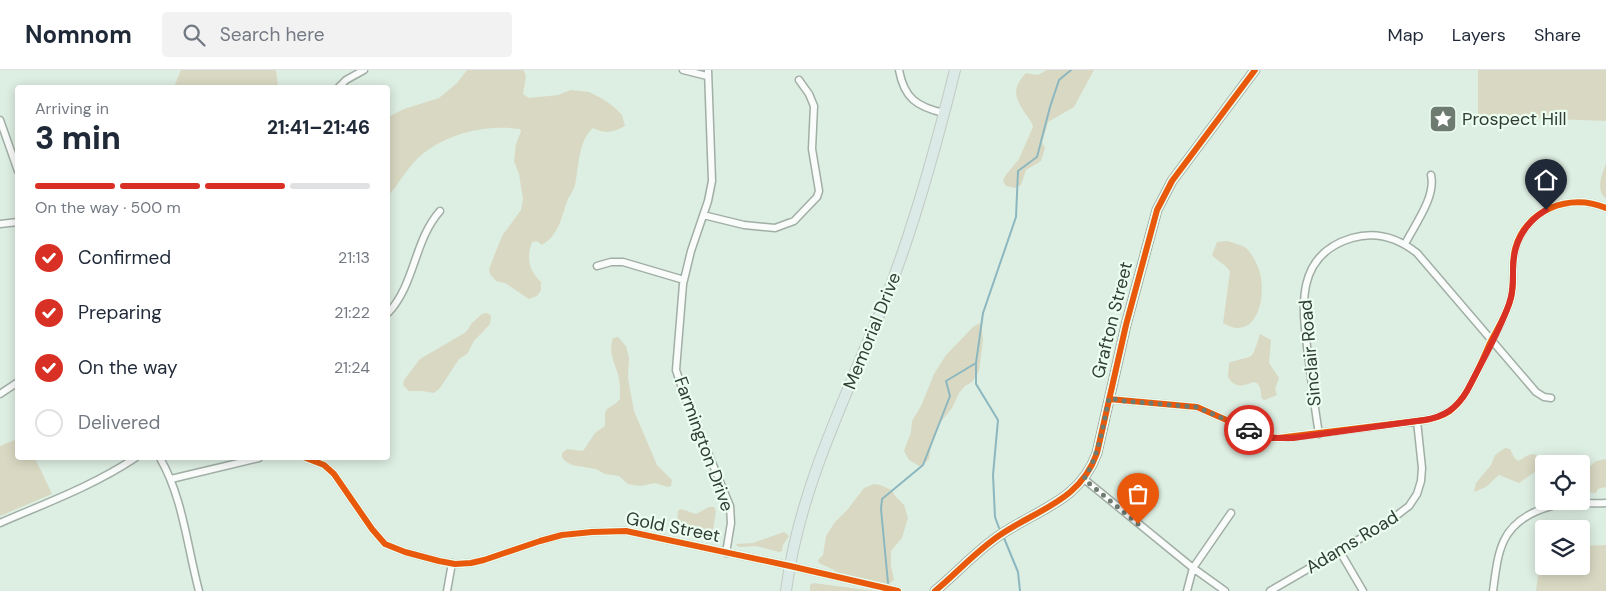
<!DOCTYPE html>
<meta charset="utf-8">
<style>
body{margin:0;font-family:"DM Sans",sans-serif;background:#f2f2f3;color:#1f2937;height:100vh;display:flex;flex-direction:column;font-size:19px;white-space:nowrap}
*{box-sizing:border-box;margin:0}
p{font-size:16px;color:#747a83}
.icon{flex:none;width:28px;height:28px;fill:none;stroke:currentColor;stroke-width:2;stroke-linecap:round;stroke-linejoin:round}
.map{position:relative;flex:1;overflow:hidden}
.panel{position:absolute;left:15px;top:15px;width:375px;height:375px;display:flex;flex-direction:column;background:#fff;border-radius:5px;box-shadow:0 2px 12px #0003}
.panel>*{flex:none}
.tools{position:absolute;left:1535px;top:385px;display:grid;gap:10px}
.tools a{display:grid;place-items:center;width:55px;height:55px;border-radius:5px;background:#fff;box-shadow:0 2px 12px #0003;font-size:25px}
.pin{position:absolute;display:grid;place-items:center;width:42px;height:42px;color:#fff;margin:-51px -21px;border-radius:50% 50% 50% 0;rotate:-45deg;box-shadow:0 0 5px #0007}
.pin .icon{rotate:45deg}
.courier{position:absolute;display:grid;place-items:center;width:50px;height:50px;margin:-25px;border:4px solid #d93025;border-radius:50%;background:#fff;color:#222;box-shadow:0 1px 6px #0007}
.overview em{font-style:normal;font-weight:800}
.overview div{display:flex;flex-direction:column-reverse}
.overview{display:flex;align-items:center;justify-content:space-between;height:85px;padding:0 20px}
h1{font-size:32px;font-weight:800;line-height:38px}
.bar{display:grid;grid-template-columns:repeat(4,1fr);gap:8px 5px;align-content:center;height:60px;padding:0 20px}
.bar i{height:6px;border-radius:4px;background:#e0e1e3}
.bar .selected{background:#d93025}
.bar p{grid-column:span 4}
ol{padding:0 20px;list-style:none}
li{display:flex;align-items:center;gap:15px;height:55px}
li p{margin-inline-start:auto}
li .icon{padding:5px;border-radius:50%;background:#d93025;color:#fff;stroke-width:4}
li:last-child{color:#747a83}
li i{width:28px;height:28px;border:2px solid #e0e1e3;border-radius:50%}
header{display:flex;align-items:center;gap:30px;box-sizing:border-box;height:70px;padding:0 25px;background:#fff;border-bottom:1px solid #e0e1e3}
header strong{font-size:24px}
nav{display:flex;gap:28px;margin-inline-start:auto;font-size:18px}
.search{width:350px;height:45px;background:#f2f2f3;display:flex;align-items:center;gap:12px;box-sizing:border-box;padding:0 18px;border-radius:5px;color:#747a83;font-size:19px}
.map>svg:first-child{display:block}
</style>
<header>
<strong>Nomnom</strong>
<div class="search"><svg class="icon" aria-label="search" viewBox="0 0 24 24"><circle cx="10" cy="10" r="6"/><path d="M15 15l6 6"/></svg>Search here</div>
<nav><a>Map</a><a>Layers</a><a>Share</a></nav>
</header>
<div class="map">
<svg width="1606" height="521" viewBox="0 0 1606 521">
<rect width="100%" height="100%" fill="#ddeee2"/>
<path fill="#d9d9c3" d="M181,0H276L278,17H174Z
M467,0H524L526,7L523,24L529,28L558,25L571,20L589,22L603,29L614,37L622,45L625,56C612,63 606,64 593,58C578,71 579,97 575,115C574,120 570,125 568,129C561,147 560,164 542,175L537,171L532,172C526,188 529,201 541,212V220L537,226L529,229L505,213L496,211L490,204L489,199L502,166L521,140L523,129L519,104L514,91L516,74L521,61L520,59C485,54 443,64 417,89C406,100 398,115 388,126V47L404,39L439,28L457,13Z
M1047,0H1094L1074,37L1048,52L1042,72L1045,78L1041,91L1026,100L1021,115L1015,118L1006,116L1003,111L1005,106L1019,89L1033,57C1032,51 1028,48 1025,43C1014,26 1012,18 1026,3L1038,5Z
M1478,0H1606V51L1478,46Z
M1606,93V129C1595,119 1602,105 1606,93Z
M1227,171C1233,173 1244,175 1248,180C1254,187 1260,199 1261,208C1265,232 1255,272 1223,253L1230,202C1228,196 1217,191 1212,185L1217,172Z
M487,243L491,246L490,254L474,271L467,284L459,289L440,318L434,323L422,321H409L403,315L404,310L420,289L466,262L472,253L482,244Z
M981,253L983,270L979,301L972,312L965,316L959,323L952,338L937,357L931,375L929,389L921,397L909,390L904,381L911,362L912,351L921,336L934,304L946,285L974,256Z
M1260,264L1271,270L1269,293L1279,308L1275,319L1277,325L1265,330L1262,329C1260,321 1262,313 1253,312C1242,317 1235,318 1228,307L1229,293C1255,283 1250,295 1260,264Z
M618,267L626,276L629,288L628,308L634,341L657,395L672,410L671,416L668,417L655,413L640,416L628,414L619,406L605,404L596,399L572,395L565,391L562,387V383L567,379L583,381L595,363L605,356V343L607,339L615,334L620,329C620,321 620,312 618,304C614,292 608,281 613,268Z
M17,369L18,388H35L52,424L0,446V376Z
M1505,378L1510,379L1514,387L1518,391C1522,389 1525,386 1529,385C1540,380 1539,395 1536,401L1519,413L1499,405L1486,417L1474,422L1476,413L1491,395L1495,385Z
M1606,389V417L1598,419L1596,423L1581,422V404L1596,391Z
M874,414L880,415L892,420L895,426L904,435L908,448L902,468L891,481V496L894,510L888,515L840,505L834,500L819,493L818,490L823,485L826,466L835,452L848,439L864,418Z
M709,437H714L716,441L713,460L688,461L681,459L677,453L678,441L681,439L696,444Z
M784,462L789,466L783,475L782,481L779,482L756,476L740,477L737,476L736,474L753,473Z
M1606,475V521H1536L1542,477H1544V496H1581V476Z
M813,513L875,521H810V515Z"/>
<g fill="none" stroke-linecap="round" stroke-linejoin="round">
<path stroke="#8cb7bf" stroke-width="2" d="M976,293V314L998,350L993,405L995,447L999,458
M1004,468L1018,502L1020,521
M888,513L881,439L882,429L923,395L950,326L946,311L976,293L983,243L1016,147L1018,101L1037,87L1050,37L1059,10L1071,0"/>
<g stroke="#a1aea5" stroke-width="9">
<path id="street" d="M683,0L707,6
M708,0L712,111L708,131L691,181L683,214L676,300L686,330L730,436L731,453L726,483
M899,0C904,28 917,37 944,43
M338,18L346,10L364,0
M0,50L18,101
M703,145L744,155L775,158L794,151L817,127L819,121L812,79L814,36L809,24L799,10
M0,154L18,152
M1405,174C1415,154 1436,127 1431,105
M597,196L611,192H623L684,210
M388,243C415,215 414,170 440,141
M0,324L18,312
M1109,329L1197,337L1263,366L1278,368L1417,351C1429,350 1440,348 1450,341C1455,337 1459,333 1463,327C1474,311 1482,291 1490,273C1497,259 1507,244 1511,228C1515,212 1511,195 1515,179C1525,140 1570,122 1606,138
M1319,364C1315,340 1312,316 1309,292C1303,244 1291,186 1352,168C1376,161 1398,168 1417,183L1536,322L1544,327L1551,328
M160,388C183,428 187,476 199,521
M306,388L324,395L334,404L372,459L385,474L405,482L439,491L455,494L471,493L484,490L540,471L562,465L592,462L626,461L790,496L898,521
M171,409L259,388
M1084,409L1193,498L1225,521
M0,453C46,433 93,416 135,388
M1339,480L1363,521
M447,521L452,493
M1187,521L1193,498L1231,443
M1270,521L1387,453L1409,436L1417,424L1421,411L1422,398L1417,351
M1493,521C1498,485 1499,457 1537,441C1547,437 1556,434 1567,433C1580,432 1593,434 1606,433"/>
</g>
<g stroke="#a1aea5" stroke-width="11">
<path id="secondary" d="M935,521C957,503 976,481 1000,465C1038,439 1080,431 1097,383L1126,255L1157,140L1172,111L1255,0"/>
</g>
<g stroke="#c2cac4" stroke-width="12">
<path id="primary" d="M786,521C799,418 848,323 886,228C915,154 936,77 955,0"/>
</g>
<use href="#street" stroke="#fafcfb" stroke-width="6"/>
<use href="#secondary" stroke="#ebf3f0" stroke-width="9"/>
<use href="#primary" stroke="#dbeae7" stroke-width="10"/>
<g stroke="#ecfef0" stroke-width="9">
<path id="cycleway" d="M1109,329L1197,337L1263,366L1278,368L1417,351C1429,350 1440,348 1450,341C1455,337 1459,333 1463,327C1474,311 1482,291 1490,273C1497,259 1507,244 1511,228C1515,212 1511,195 1515,179C1525,140 1570,122 1606,138
M306,388L324,395L334,404L372,459L385,474L405,482L439,491L455,494L471,493L484,490L540,471L562,465L592,462L626,461L790,496L898,521
M935,521C957,503 976,481 1000,465C1038,439 1080,431 1097,383L1126,255L1157,140L1172,111L1255,0"/>
</g>
<use href="#cycleway" stroke="#e8590c" stroke-width="6"/>
</g>
<g fill="none" stroke-linecap="round" stroke-linejoin="round">
<path stroke="#6d7b71" stroke-width="5" stroke-dasharray="0 9" d="M1138,454L1084,409C1099,385 1103,356 1109,328L1124,331L1197,337L1249,360"/>
<path stroke="#d93025" stroke-width="6" d="M1249,360L1271,368H1293L1424,350C1444,347 1457,338 1467,321C1481,293 1499,263 1509,234C1513,223 1513,212 1513,200C1513,174 1523,154 1546,140"/>
</g>
<defs>
<g id="sight-square" transform="scale(1.4375)"><rect x="-9" y="-9" width="18" height="18" rx="4" fill="#6d7b71" stroke="#ecfef0"/><path d="M0-6L1.8-2.2L6-1.7L2.9 1.2L3.7 5.4L0 3.3L-3.7 5.4L-2.9 1.2L-6-1.7L-1.8-2.2Z" fill="#fff"/></g>
</defs>
<g fill-rule="evenodd">
<use href="#sight-square" x="1443" y="49"/>
</g>
<g text-anchor="middle" stroke-width="4.5" stroke-linejoin="round" paint-order="stroke">
<g font-size="18" fill="#313d34" stroke="#ecfef0" text-anchor="start">
<text x="1462" y="55">Prospect Hill</text>
</g>
<g font-size="18" fill="#313d34" stroke="#ecfef0">
<text transform="translate(1112 250) rotate(-76)" y="6">Grafton Street</text>
<text transform="translate(872 261) rotate(-68)" y="6">Memorial Drive</text>
<text transform="translate(1310 283) rotate(-95)" y="6">Sinclair Road</text>
<text transform="translate(704 374) rotate(70)" y="6">Farmington Drive</text>
<text transform="translate(673 457) rotate(11)" y="6">Gold Street</text>
<text transform="translate(1352 472) rotate(-31)" y="6">Adams Road</text>
</g>
</g>
</svg>
<div class="tools">
<a><svg class="icon" aria-label="locate" viewBox="0 0 24 24"><circle cx="12" cy="12" r="6"/><path d="M12 2v4M12 18v4M2 12h4M18 12h4"/></svg></a>
<a><svg class="icon" aria-label="layers" viewBox="0 0 24 24"><path d="M12 4l9 5-9 5-9-5zM3 14l9 5 9-5"/></svg></a>
</div>
<div class="pin" style="left:1138px;top:454px;background:#ea580c"><svg class="icon" aria-label="bag" viewBox="0 0 24 24"><path d="M5 8h14l-1 12H6zM9 8a3 3 0 0 1 6 0"/></svg></div>
<div class="pin" style="left:1546px;top:140px;background:#1f2937"><svg class="icon" aria-label="home" viewBox="0 0 24 24"><path d="M3 11l9-7 9 7M6 9v11h12V9"/></svg></div>
<div class="courier" style="left:1249px;top:360px"><svg class="icon" aria-label="car" viewBox="0 0 24 24"><path d="M5 17H2v-5l4-1 3-4h7l3 4 3 1v5h-3M9 17h6M6 11h13"/><circle cx="7" cy="17" r="2"/><circle cx="17" cy="17" r="2"/></svg></div>
<section class="panel">
<div class="overview"><div><h1>3 min</h1><p>Arriving in</p></div><em>21:41–21:46</em></div>
<div class="bar"><i class="selected"></i><i class="selected"></i><i class="selected"></i><i></i><p>On the way · 500 m</p></div>
<ol>
<li><svg class="icon" aria-label="check" viewBox="0 0 24 24"><path d="M5 12l5 5 9-10"/></svg>Confirmed<p>21:13</p></li>
<li><svg class="icon" aria-label="check" viewBox="0 0 24 24"><path d="M5 12l5 5 9-10"/></svg>Preparing<p>21:22</p></li>
<li><svg class="icon" aria-label="check" viewBox="0 0 24 24"><path d="M5 12l5 5 9-10"/></svg>On the way<p>21:24</p></li>
<li><i></i>Delivered</li>
</ol>
</section>
</div>
